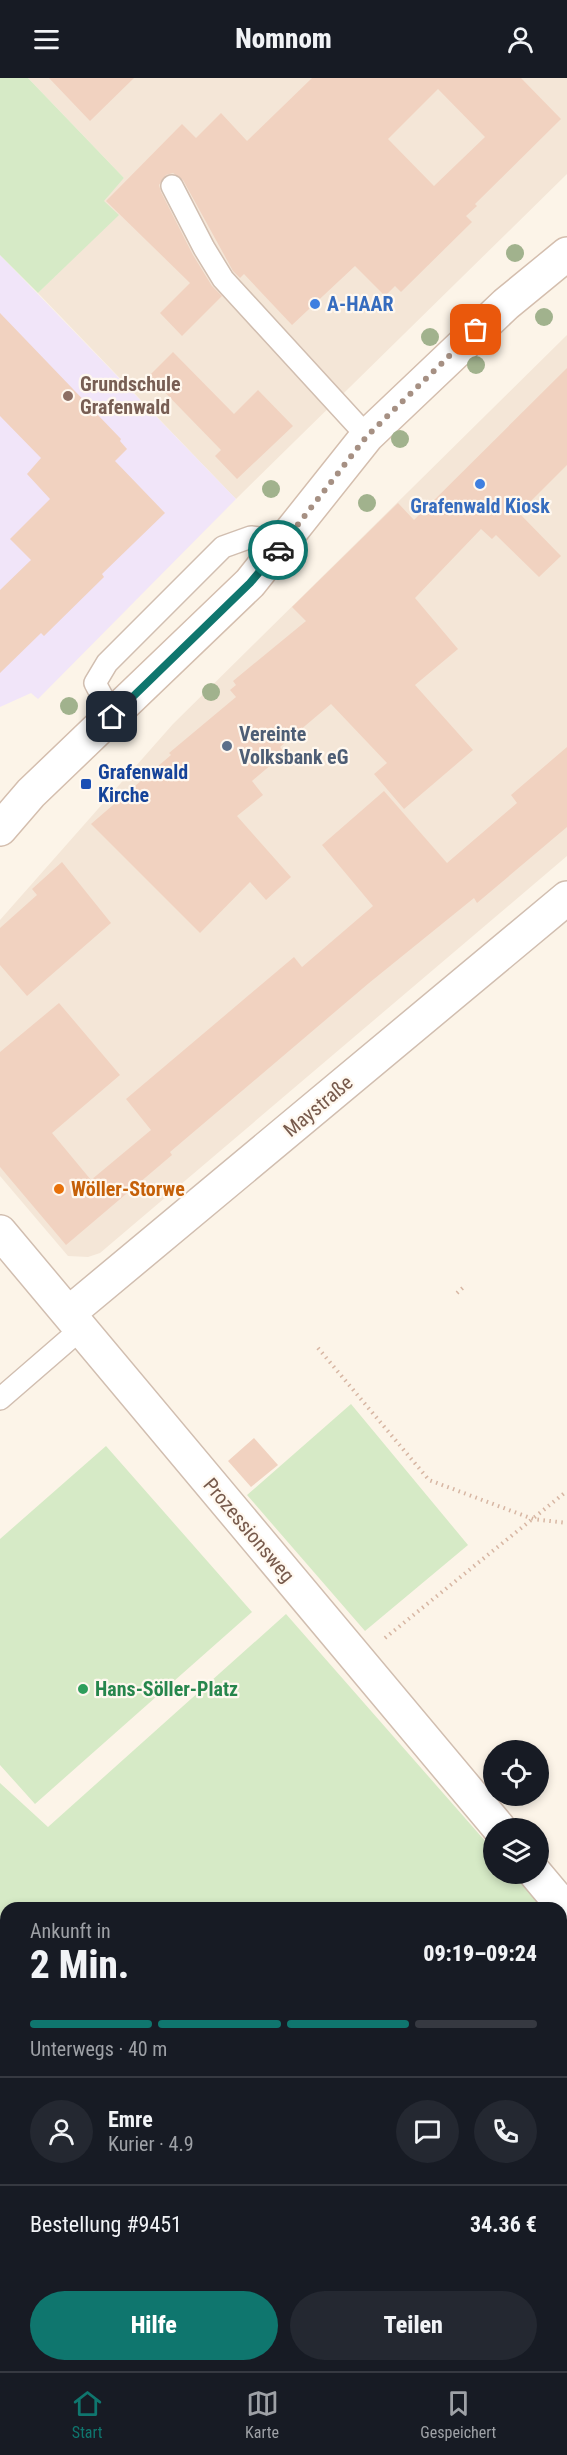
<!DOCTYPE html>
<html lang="de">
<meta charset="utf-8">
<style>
body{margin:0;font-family:"Roboto Condensed",sans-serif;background:#242831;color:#f1f3f6;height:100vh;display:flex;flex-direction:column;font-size:22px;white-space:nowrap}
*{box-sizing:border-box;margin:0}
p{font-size:20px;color:#9ea1a6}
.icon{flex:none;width:33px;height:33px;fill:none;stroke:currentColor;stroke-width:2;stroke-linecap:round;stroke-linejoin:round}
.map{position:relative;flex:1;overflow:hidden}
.details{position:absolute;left:0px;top:1824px;width:567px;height:470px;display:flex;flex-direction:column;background:#171b24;border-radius:18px 18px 0 0;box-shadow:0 3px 9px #0003}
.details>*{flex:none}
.controls{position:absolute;left:483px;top:1662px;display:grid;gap:12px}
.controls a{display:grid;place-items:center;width:66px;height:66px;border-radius:50%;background:#171b24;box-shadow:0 3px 9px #0003;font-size:30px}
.pin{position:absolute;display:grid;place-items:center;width:51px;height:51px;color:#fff;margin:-26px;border-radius:12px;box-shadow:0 3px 9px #0006}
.courier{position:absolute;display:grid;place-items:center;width:60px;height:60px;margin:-30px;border:4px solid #0f766e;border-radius:50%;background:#fff;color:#222;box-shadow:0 2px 8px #0007}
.head em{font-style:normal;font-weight:800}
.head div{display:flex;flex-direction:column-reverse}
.head{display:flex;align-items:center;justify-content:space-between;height:102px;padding:0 30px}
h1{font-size:39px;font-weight:800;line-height:45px}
.bar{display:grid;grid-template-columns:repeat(4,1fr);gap:9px 6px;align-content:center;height:72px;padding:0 30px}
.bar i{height:8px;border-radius:4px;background:#363941}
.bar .current{background:#0f766e}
.bar p{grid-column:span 4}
.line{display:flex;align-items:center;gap:15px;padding:0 30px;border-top:2px solid #363941}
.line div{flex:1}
.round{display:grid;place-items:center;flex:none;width:63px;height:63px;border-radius:32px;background:#242831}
.cta{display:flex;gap:12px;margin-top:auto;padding:12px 30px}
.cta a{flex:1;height:69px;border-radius:36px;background:#0f766e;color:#fff;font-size:24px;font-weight:800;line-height:69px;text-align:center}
.cta a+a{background:#242831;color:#f1f3f6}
header{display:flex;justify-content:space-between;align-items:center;height:78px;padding:0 30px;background:#171b24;font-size:27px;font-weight:800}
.dock{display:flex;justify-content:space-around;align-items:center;height:84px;border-top:2px solid #363941;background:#171b24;font-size:16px;color:#9ea1a6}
.dock a{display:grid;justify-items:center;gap:3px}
.dock .current{color:#0f766e}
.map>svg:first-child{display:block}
</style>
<header><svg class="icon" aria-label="menu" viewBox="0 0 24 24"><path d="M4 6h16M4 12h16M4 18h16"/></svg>Nomnom<svg class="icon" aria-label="person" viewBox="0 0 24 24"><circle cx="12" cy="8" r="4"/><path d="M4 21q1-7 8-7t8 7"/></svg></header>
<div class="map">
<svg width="567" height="2293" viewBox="0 0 567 2293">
<rect width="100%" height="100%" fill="#fcf4e8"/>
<path fill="#f4e6d7" d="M28,0H567V96L236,421L38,215L118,137L103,123L124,100Z
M567,257V778L100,1175L88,1179L68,1178L0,1098V842L173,646Z"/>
<path fill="#f1e5f9" d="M0,177L236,421L38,621L31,615L0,629Z"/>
<path fill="#d6eac6" d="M0,0H28L124,100L104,123L119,137L38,215L0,177Z
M351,1326L468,1467L365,1553L247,1417Z
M106,1368L252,1534L35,1726L0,1687V1461Z
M286,1536L493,1772L494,1796H514L544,1830H6V2288H561V1849L567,1856V2293H0V1705L48,1749Z"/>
<path fill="#f1d2c0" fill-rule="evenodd" d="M49,0H134L90,43Z
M312,0H521L561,41L475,126L477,128L466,138L472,144L401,214L395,208L385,218L355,188L292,247L244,196L240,200L233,193L183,102L173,95L166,97L159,107L161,114L193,177L212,208L222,218L182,258L160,235L190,205L106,123L182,46L196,60L221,35L247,63ZM438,11L485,59L434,108L388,61Z
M0,235L121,361L120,363L127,371L115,383L165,435L102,496L104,499L44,558L41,555L0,595V512L31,482L10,461L50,421L27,396L41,380L0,338Z
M173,274L234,336L258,312L293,348L237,401L215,378L221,372L149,298Z
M567,290V387L519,435L561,478L539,499L496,457L492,461L481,451L415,520L458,571L415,607L473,672L404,731L374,696L387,685L331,626L280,669L285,675L252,703L263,717L237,738L291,799L266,822L250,804L200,855L91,746L171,677L169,675L236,619L230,612L236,607L233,603L306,543L292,529L398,425L414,442Z
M567,669V749L477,825L474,820L369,905L170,1074L172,1077L66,1167L0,1089V974L59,925L120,997L52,1055L91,1102L151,1052L126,1021L294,879L302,889L373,828L322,767L384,713L447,785L517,725L511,717Z
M62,784L111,845L27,918L0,887V850L37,817L32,811Z
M254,1360L278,1387L251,1409L228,1383Z"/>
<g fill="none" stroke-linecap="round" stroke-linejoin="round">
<g stroke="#d1beb0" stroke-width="24">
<path id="lane" d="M172,108L204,170L223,201L367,358
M113,639L95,605L107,585L223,469L251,459L285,463
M0,1321L82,1250"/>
</g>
<g stroke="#d1beb0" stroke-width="36">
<path id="street" d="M0,1154L499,1750
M69,1235L567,820
M536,1796L567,1833"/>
</g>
<g stroke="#d4beae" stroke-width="36">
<path id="secondary" d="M0,751L31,715L250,505L367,358L506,226L567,176"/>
</g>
<path stroke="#d7b6a3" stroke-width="4" stroke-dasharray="1.5 4.5" stroke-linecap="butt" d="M457,1215L466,1207
M318,1270L429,1402L533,1441L567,1445
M385,1560L567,1413"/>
<use href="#lane" stroke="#fff" stroke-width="21"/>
<use href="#street" stroke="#fff" stroke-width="33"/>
<use href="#secondary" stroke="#fff" stroke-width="33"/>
</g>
<g fill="#a1b28d">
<circle cx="515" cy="175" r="9"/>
<circle cx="544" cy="239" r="9"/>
<circle cx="430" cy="259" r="9"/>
<circle cx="476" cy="287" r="9"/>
<circle cx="400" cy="361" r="9"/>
<circle cx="271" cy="411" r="9"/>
<circle cx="367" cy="425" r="9"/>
<circle cx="211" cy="614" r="9"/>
<circle cx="69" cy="628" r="9"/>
</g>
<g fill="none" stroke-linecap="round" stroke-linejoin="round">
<path stroke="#a69083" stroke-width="6" stroke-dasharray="0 10.8" d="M278,472L367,358L476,252"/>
<path stroke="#0f766e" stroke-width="8" d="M112,639L250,505L278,472"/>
</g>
<g fill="#3f7fe0" stroke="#fff8ef" stroke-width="2">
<circle cx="315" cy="226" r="6"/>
<circle cx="480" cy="406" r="6"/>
</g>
<circle fill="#8d6e63" stroke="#fff8ef" stroke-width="2" cx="68" cy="318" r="6"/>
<circle fill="#5c6f8a" stroke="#fff8ef" stroke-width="2" cx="227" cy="668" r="6"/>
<rect fill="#1a4fb4" stroke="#fff8ef" stroke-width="2" x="80" y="700" width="12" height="12" rx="3"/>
<circle fill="#e8710a" stroke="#fff8ef" stroke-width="2" cx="59" cy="1111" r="6"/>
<circle fill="#2e9e5b" stroke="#fff8ef" stroke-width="2" cx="83" cy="1611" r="6"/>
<g text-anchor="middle" stroke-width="4.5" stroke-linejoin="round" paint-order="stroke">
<g font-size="20" font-weight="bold" fill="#366cbe" stroke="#fff8ef" text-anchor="start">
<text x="327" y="233">A-HAAR</text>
<text x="480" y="435" text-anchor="middle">Grafenwald Kiosk</text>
</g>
<g font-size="20" font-weight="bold" fill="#785e54" stroke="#fff8ef" text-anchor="start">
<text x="80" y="313">Grundschule<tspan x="80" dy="23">Grafenwald</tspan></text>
</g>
<g font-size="20" font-weight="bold" fill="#4e5e75" stroke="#fff8ef" text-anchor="start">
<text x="239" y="663">Vereinte<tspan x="239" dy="23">Volksbank eG</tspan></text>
</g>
<g font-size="20" font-weight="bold" fill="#164399" stroke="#fff8ef" text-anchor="start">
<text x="98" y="701">Grafenwald<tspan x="98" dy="23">Kirche</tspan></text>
</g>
<g font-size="20" fill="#775a4c" stroke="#fff8ef">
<text transform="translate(318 1028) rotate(-40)" y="7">Maystraße</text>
<text transform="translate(249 1452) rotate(50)" y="7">Prozessionsweg</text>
</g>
<g font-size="20" font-weight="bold" fill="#c56008" stroke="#fff8ef" text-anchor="start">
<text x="71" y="1118">Wöller-Storwe</text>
</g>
<g font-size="20" font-weight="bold" fill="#27864d" stroke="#fff8ef" text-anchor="start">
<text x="95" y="1618">Hans-Söller-Platz</text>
</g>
</g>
</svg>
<div class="controls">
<a><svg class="icon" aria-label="locate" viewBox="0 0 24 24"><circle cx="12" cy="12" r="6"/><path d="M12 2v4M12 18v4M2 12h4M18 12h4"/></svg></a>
<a><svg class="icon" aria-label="layers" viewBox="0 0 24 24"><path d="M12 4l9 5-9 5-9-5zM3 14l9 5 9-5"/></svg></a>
</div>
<div class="pin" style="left:476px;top:252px;background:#ea580c"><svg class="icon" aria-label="bag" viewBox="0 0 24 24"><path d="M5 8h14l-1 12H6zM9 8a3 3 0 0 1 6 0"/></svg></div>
<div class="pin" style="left:112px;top:639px;background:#1f2937"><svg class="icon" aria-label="home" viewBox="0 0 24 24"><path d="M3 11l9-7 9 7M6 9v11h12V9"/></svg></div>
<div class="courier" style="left:278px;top:472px"><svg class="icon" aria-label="car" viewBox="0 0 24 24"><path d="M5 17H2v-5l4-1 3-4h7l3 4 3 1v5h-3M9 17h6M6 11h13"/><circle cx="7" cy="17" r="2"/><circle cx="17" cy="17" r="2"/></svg></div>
<section class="details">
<div class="head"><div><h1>2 Min.</h1><p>Ankunft in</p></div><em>09:19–09:24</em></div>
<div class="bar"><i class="current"></i><i class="current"></i><i class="current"></i><i></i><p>Unterwegs · 40 m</p></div>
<div class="line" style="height:108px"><a class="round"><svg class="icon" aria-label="person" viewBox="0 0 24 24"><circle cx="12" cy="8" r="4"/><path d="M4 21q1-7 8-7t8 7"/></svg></a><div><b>Emre</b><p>Kurier · 4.9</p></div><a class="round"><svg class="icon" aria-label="chat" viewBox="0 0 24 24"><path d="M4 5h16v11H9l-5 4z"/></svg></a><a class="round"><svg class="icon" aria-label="phone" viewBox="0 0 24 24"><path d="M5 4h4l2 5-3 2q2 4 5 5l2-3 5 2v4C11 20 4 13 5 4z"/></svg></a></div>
<div class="line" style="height:78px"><div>Bestellung #9451</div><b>34.36 €</b></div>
<div class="cta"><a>Hilfe</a><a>Teilen</a></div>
</section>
</div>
<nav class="dock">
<a class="current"><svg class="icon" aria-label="home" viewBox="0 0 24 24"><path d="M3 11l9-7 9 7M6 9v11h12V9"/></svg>Start</a>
<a><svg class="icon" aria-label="map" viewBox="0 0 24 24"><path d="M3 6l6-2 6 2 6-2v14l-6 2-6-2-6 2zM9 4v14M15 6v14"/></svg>Karte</a>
<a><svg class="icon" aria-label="saved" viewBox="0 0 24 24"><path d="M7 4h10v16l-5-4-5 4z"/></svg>Gespeichert</a>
</nav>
